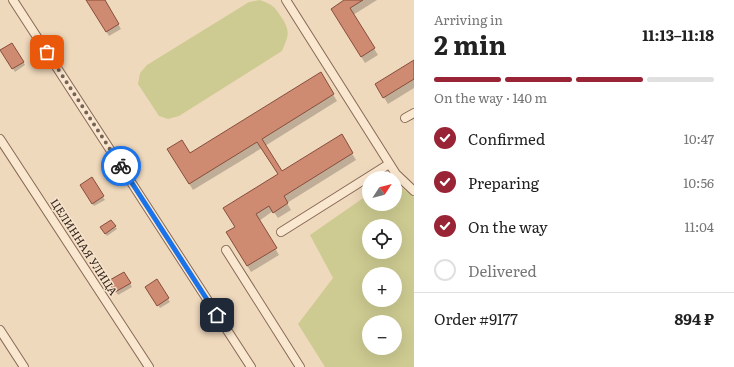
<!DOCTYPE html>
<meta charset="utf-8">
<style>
body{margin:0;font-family:Literata,serif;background:#f2f2f2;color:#222;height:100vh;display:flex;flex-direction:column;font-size:15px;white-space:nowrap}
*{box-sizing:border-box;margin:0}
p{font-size:13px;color:#767676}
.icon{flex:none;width:22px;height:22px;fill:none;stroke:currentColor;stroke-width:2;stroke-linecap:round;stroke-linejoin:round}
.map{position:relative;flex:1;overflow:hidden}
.side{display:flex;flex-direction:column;background:#fff;width:320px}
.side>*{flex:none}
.needle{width:26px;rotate:54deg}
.tools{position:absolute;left:362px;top:171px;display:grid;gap:8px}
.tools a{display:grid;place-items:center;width:40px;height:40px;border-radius:50%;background:#fff;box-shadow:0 4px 16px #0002;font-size:20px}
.pin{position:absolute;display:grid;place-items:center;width:34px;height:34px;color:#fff;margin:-17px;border-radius:8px;box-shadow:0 2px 6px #0006}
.courier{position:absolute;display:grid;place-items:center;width:40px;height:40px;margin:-20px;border:3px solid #1a73e8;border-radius:50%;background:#fff;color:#222;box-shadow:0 1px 5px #0007}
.head em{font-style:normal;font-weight:700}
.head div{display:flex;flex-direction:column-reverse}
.head{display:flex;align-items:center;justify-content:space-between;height:68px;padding:0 20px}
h1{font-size:26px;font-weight:700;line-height:30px}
.bar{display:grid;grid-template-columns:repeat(4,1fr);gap:6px 4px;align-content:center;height:48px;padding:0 20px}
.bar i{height:5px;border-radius:3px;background:#e0e0e0}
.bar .current{background:#982436}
.bar p{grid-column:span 4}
.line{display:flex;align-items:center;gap:10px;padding:0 20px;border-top:1px solid #e0e0e0}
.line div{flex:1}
ol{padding:0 20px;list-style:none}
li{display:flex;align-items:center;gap:12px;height:44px}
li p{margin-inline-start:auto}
li .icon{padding:4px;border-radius:50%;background:#982436;color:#fff;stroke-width:4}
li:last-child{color:#767676}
li i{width:22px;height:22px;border:2px solid #e0e0e0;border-radius:50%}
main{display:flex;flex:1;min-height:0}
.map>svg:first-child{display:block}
</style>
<main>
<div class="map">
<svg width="414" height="367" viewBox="0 0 414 367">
<rect width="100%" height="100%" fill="#efd9bd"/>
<path fill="#cdcb91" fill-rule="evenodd" d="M260,0C273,5 274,6 282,18C291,32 288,37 282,51L179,116L168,119L159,116L138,84L140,73L147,65L249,2Z
M395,183L414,197V367H325L298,324L333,278L310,235L369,194V204H395ZM369,226H395V252H369ZM369,274H395V300H369ZM369,322H395V348H369Z"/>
<path fill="#0003" d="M87,0H104L121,29L109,36Z
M345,0H377L353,15L378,55L365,63L336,16Z
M12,44L25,65L15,72L2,51Z
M414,61V88L388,104L376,85Z
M320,73L337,101L265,146L282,173L341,136L356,160L287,203L291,210L278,218L273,211L259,221L279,255L251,272L231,239L236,227L279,175L262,148L193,190L172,156L190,154Z
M91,179L105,200L94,206L81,185Z
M111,221L117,229L107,236L101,228Z
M124,273L132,287L118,295L110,282Z
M157,281L170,302L160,308L147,287Z"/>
<path fill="#cf8b72" stroke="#874e3b" d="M86,0H105L119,24L106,32Z
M344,0H363L350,8L375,48L361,57L331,9Z
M12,43L24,62L12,69L0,50Z
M414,60V79L383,98L375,84Z
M321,72L334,94L262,139L282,171L342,134L353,153L284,196L288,203L273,213L269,206L256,214L277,248L247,266L226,232L235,227L223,208L278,174L257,142L189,184L167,149L182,140L190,153Z
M92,177L104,196L92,204L80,185Z
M111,220L116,226L105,234L100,227Z
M124,272L131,283L115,292L108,281Z
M157,279L169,298L157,306L145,287Z"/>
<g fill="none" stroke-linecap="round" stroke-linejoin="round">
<g stroke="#876956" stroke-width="10">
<path id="minor" d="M13,0L251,367
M286,0L396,174L414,191
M405,118L414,113
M0,139L149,367
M281,232L389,164
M226,250L300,367
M0,330L24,367"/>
</g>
<use href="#minor" stroke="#fae7d0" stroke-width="8"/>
</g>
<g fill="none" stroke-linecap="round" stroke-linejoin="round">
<path stroke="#776354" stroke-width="4" stroke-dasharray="0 7.2" d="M47,52L121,166"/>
<path stroke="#1a73e8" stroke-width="5" d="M121,166L217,315"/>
</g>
<g text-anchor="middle" stroke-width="3" stroke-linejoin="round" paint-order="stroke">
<g font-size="11" fill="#36241b" stroke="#f6e4cd">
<text transform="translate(84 247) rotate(57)" y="4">ЦЕЛИННАЯ УЛИЦА</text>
</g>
</g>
</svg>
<div class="tools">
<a><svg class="needle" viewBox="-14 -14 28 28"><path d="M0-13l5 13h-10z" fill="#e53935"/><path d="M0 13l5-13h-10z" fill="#767676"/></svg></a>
<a><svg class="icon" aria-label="locate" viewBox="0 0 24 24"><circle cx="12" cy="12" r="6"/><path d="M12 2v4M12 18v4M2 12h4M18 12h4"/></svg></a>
<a>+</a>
<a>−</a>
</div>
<div class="pin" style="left:47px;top:52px;background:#ea580c"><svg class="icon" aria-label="bag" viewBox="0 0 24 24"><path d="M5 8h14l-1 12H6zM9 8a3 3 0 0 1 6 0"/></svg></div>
<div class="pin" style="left:217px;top:315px;background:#1f2937"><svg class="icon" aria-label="home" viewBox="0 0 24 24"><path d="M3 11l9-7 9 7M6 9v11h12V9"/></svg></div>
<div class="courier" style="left:121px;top:166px"><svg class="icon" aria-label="bike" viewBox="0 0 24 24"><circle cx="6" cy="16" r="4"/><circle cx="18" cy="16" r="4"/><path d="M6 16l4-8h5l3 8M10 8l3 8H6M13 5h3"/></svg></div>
</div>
<section class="side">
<div class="head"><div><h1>2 min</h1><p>Arriving in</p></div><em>11:13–11:18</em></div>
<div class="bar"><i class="current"></i><i class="current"></i><i class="current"></i><i></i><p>On the way · 140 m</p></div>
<ol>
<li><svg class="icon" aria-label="check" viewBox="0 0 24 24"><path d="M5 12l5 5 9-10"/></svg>Confirmed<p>10:47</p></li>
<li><svg class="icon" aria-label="check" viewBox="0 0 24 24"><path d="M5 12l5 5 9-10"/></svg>Preparing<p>10:56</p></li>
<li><svg class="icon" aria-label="check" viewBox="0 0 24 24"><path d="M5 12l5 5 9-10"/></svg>On the way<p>11:04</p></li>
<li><i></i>Delivered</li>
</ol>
<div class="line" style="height:52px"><div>Order #9177</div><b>894 ₽</b></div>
</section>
</main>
